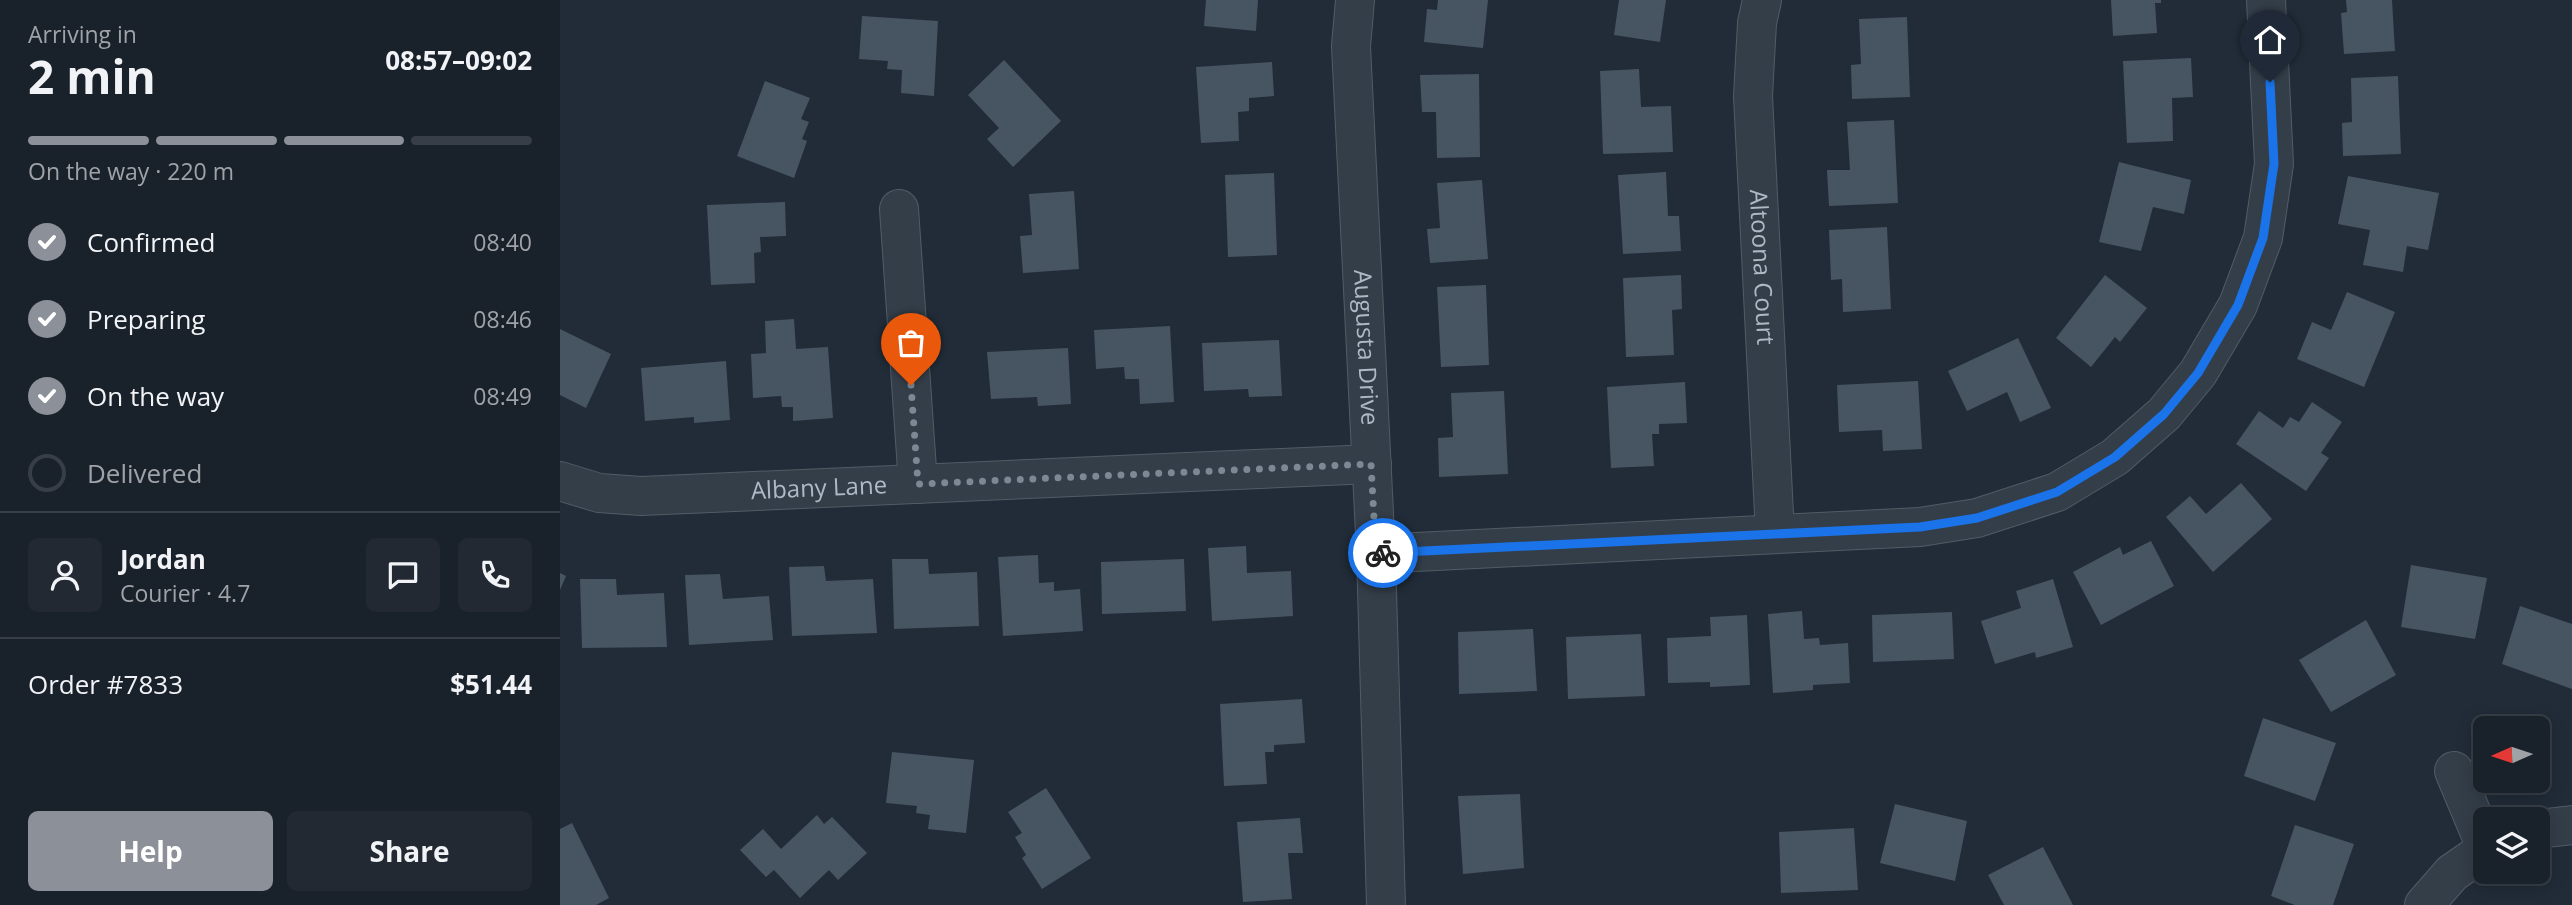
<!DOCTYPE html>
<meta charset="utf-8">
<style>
body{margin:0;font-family:"Open Sans",sans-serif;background:#222932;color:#f1f3f6;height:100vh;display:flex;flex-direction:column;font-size:26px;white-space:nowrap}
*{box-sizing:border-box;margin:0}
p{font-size:23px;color:#9fa3a8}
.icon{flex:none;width:38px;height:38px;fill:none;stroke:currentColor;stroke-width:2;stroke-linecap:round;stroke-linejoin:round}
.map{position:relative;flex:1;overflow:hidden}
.details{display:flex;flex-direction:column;background:#19212a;width:560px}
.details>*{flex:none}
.needle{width:46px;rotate:267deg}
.tools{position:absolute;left:1913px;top:716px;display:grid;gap:14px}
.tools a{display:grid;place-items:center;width:77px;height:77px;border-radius:10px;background:#19212a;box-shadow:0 4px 18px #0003,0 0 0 2px #373e47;font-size:35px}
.pin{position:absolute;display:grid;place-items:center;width:60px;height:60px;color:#fff;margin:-72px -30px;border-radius:50% 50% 50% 0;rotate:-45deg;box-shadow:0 0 7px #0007}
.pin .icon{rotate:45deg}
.courier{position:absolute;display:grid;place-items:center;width:70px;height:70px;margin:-35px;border:5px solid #1a73e8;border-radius:50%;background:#fff;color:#222;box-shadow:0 2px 9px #0007}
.overview em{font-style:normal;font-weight:700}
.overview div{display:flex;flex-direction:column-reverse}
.overview{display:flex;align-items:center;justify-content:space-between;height:119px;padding:0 28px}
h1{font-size:46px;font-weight:700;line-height:52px}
.bar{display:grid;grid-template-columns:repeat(4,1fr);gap:10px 7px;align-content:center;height:84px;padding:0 28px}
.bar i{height:9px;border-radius:5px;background:#373e47}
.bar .current{background:#8c9099}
.bar p{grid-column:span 4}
.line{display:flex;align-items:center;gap:18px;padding:0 28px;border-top:2px solid #373e47}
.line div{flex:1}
.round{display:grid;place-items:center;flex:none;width:74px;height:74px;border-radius:10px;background:#222932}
ol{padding:0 28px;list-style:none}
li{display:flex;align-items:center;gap:21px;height:77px}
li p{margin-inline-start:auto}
li .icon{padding:7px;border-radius:50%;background:#8c9099;color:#fff;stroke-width:4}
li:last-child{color:#9fa3a8}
li i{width:38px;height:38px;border:4px solid #373e47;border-radius:50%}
.button{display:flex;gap:14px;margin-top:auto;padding:14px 28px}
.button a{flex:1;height:80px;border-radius:10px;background:#8c9099;color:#fff;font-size:28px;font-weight:700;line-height:80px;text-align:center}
.button a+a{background:#222932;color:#f1f3f6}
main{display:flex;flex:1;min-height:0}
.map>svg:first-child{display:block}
</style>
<main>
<section class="details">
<div class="overview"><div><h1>2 min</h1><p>Arriving in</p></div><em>08:57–09:02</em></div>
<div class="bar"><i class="current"></i><i class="current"></i><i class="current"></i><i></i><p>On the way · 220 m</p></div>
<ol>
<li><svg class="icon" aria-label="check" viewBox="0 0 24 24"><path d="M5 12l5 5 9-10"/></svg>Confirmed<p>08:40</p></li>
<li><svg class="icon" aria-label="check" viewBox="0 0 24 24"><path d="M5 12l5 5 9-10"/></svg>Preparing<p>08:46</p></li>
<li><svg class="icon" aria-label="check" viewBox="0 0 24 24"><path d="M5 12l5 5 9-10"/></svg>On the way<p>08:49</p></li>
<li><i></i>Delivered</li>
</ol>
<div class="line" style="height:126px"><a class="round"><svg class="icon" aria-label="person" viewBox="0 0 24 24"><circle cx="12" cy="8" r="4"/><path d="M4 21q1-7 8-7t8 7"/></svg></a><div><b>Jordan</b><p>Courier · 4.7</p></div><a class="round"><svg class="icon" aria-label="chat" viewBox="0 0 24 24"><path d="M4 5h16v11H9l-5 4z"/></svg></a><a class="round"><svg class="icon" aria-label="phone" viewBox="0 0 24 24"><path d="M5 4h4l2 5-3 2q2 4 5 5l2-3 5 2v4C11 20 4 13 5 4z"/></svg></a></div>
<div class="line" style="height:91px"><div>Order #7833</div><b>$51.44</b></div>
<div class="button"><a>Help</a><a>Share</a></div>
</section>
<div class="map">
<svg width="2012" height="905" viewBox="0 0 2012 905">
<rect width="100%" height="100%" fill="#212c38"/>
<path fill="#475462" d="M646,0H698L696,31L644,26Z
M878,0H928L923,48L864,42L867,9L877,10Z
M1059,0H1106L1100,42L1054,35Z
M1551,0H1601V3H1595L1597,33L1553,36Z
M1786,0H1832L1835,51L1784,54L1781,13L1787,12Z
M302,16L378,21L374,96L341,93L342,70L327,69L328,61L299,59Z
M1347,17L1350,97L1292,99L1291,65L1301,64L1299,19Z
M1631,58L1633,97L1612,98L1613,141L1567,143L1563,61Z
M444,60L501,121L453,167L427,139L439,128L408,95Z
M712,62L714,96L689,98V111L678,112L679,141L641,143L636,67Z
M1079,69L1081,107L1111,106L1113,152L1043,154L1040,71Z
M919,74L920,157L877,158L876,112H862L860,75Z
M1838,76L1841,154L1783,156L1782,123L1792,122L1791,78Z
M205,81L250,98L241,119L249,122L242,139L247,141L234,178L177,156Z
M1334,120L1338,203L1269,206L1267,170H1290L1287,122Z
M1559,162L1631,180L1624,214L1593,207L1581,251L1539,242Z
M1106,172L1108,216H1119L1121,251L1063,254L1058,175Z
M714,173L717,255L668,257L665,175Z
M1788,176L1879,193L1868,250L1847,246L1843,272L1803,265L1810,230L1778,224Z
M922,180L928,259L870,263L867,229L880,228L877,183Z
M514,191L519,269L463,273L460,236L472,235L469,194Z
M225,202L226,236L200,237L201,252L194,253L195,283L151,285L147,205Z
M1327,227L1331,309L1283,312L1282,279L1271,280L1269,230Z
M1121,275L1122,309L1112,310L1114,355L1066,357L1063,278Z
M1545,275L1587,308L1560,342L1555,337L1531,367L1496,338Z
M926,285L929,365L881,367L877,287Z
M1787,292L1835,312L1804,387L1737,359L1752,322L1771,330Z
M234,319L236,349L268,347L273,418L233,421V407H222L221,396L193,398L191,354L206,353L205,321Z
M610,326L614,402L580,404L579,379H565L564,367L536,369L534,330Z
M0,329L51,354L26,408L0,395Z
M1458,338L1491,408L1460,422L1447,392L1407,411L1388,371Z
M719,340L722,396L689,397L688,389L644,391L642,343Z
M508,348L511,404L478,406L477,397L431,399L427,352Z
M166,361L170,420L134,423V417L85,421L81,368Z
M1358,381L1362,449L1323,451L1322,430L1279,432L1277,385Z
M1125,382L1127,423L1099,424V434H1092L1094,466L1051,468L1047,387Z
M944,391L948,474L879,477L878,438L893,437L891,393Z
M1752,402L1782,422L1761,453L1769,458L1746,491L1676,444L1699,411L1723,428L1730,417L1739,422Z
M1681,483L1712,519L1653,572L1606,517L1630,496L1646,514Z
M1591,541L1614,586L1541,625L1513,572L1560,547L1563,555Z
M686,546L687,573L731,571L733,616L652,621L648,548Z
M478,555L479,583L494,582V591L520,589L523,631L443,636L438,557Z
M332,559H368L369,574L417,572L419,626L334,629Z
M624,559L626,611L542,614L541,562Z
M1851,565L1927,578L1915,639L1841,627Z
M264,566L266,581L313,579L317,633L232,636L229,567Z
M0,573L6,576L0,590Z
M160,574L163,599L209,596L213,640L129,645L125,575Z
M20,579H56L57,595L104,593L107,647L22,648Z
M1493,579L1513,647L1476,658L1475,652L1435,664L1421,621L1461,608L1456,591Z
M1960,606L2012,624V689L1942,664Z
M1242,611L1244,639L1259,638L1260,645L1288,643L1290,683L1253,685V690L1213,693L1208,614Z
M1392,612L1394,659L1313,662L1312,615Z
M1187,615L1190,685L1150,687V682L1108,683L1107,638L1151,636L1150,617Z
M1806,620L1836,675L1771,712L1739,660Z
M973,629L977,691L899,694L898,632Z
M1081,634L1085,696L1008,699L1006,637Z
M742,699L745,743L714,745V752H705L707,784L664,786L660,704Z
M1703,718L1776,743L1755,801L1684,776Z
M332,752L414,760L406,833L368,829L370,815L356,813L357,806L326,803Z
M486,788L531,858L482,889L462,858L466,855L455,837L462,833L448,812Z
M960,794L964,868L903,874L898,796Z
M1335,804L1407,821L1395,881L1320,863Z
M257,815L264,824L272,817L307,853L278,880L269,870L240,898L214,870L206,877L180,850L203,829L221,849Z
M740,818L743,853H728L732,899L683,902L677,822Z
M12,823L49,898L36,905H0V829Z
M1735,825L1794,844L1773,905H1735L1711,896Z
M1294,828L1298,890L1221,893L1219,832Z
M1483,847L1513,905H1444L1428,875Z"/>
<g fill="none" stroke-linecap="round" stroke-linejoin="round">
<g stroke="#525c66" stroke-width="40">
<g id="minor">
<path id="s1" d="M795,0L791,46L816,554L826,905"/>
<path id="s2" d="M1202,0L1197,23L1193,96L1215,534"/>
<path d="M339,209L358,484"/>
<path id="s3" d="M0,481L39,493L81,496L812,464"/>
<path d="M816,554L1360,527L1417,518L1497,492L1555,457L1604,414L1638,373L1678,305L1703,238L1714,164L1706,0"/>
<path d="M1894,771L1925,845"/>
<path d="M1978,829L2012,825"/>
<path d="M1864,905L1892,873L1925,850"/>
</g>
</g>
<use href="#minor" stroke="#343e49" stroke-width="38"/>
</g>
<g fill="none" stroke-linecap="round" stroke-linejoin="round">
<path stroke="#7d8894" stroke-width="7" stroke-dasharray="0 12.6" d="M351,385L358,484L811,464L816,554L823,553"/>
<path stroke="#1a73e8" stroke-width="9" d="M823,553L1360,527L1417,518L1497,492L1555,457L1604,414L1638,373L1678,305L1703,238L1714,164L1710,82"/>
</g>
<g text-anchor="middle" stroke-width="7" stroke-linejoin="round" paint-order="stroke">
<g font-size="24" fill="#afb9c5" stroke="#1a232d">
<text dy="8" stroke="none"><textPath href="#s2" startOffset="268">Altoona Court</textPath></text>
<text dy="8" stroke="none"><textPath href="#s1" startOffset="348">Augusta Drive</textPath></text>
<text dy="8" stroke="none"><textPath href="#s3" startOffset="261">Albany Lane</textPath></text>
</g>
</g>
</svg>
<div class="tools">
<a><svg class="needle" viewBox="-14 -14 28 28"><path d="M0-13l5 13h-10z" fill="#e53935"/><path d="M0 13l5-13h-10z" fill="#9fa3a8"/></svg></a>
<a><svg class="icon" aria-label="layers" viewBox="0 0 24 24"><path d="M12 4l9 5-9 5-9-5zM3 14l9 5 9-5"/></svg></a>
</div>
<div class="pin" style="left:351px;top:385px;background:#ea580c"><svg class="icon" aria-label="bag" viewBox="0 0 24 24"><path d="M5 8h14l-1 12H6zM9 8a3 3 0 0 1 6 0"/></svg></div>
<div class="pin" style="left:1710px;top:82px;background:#1f2937"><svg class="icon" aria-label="home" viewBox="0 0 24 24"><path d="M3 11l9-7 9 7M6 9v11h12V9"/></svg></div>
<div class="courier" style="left:823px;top:553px"><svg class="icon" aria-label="bike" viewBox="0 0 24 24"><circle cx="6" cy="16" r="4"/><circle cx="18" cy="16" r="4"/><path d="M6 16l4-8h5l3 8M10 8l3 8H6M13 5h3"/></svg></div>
</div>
</main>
